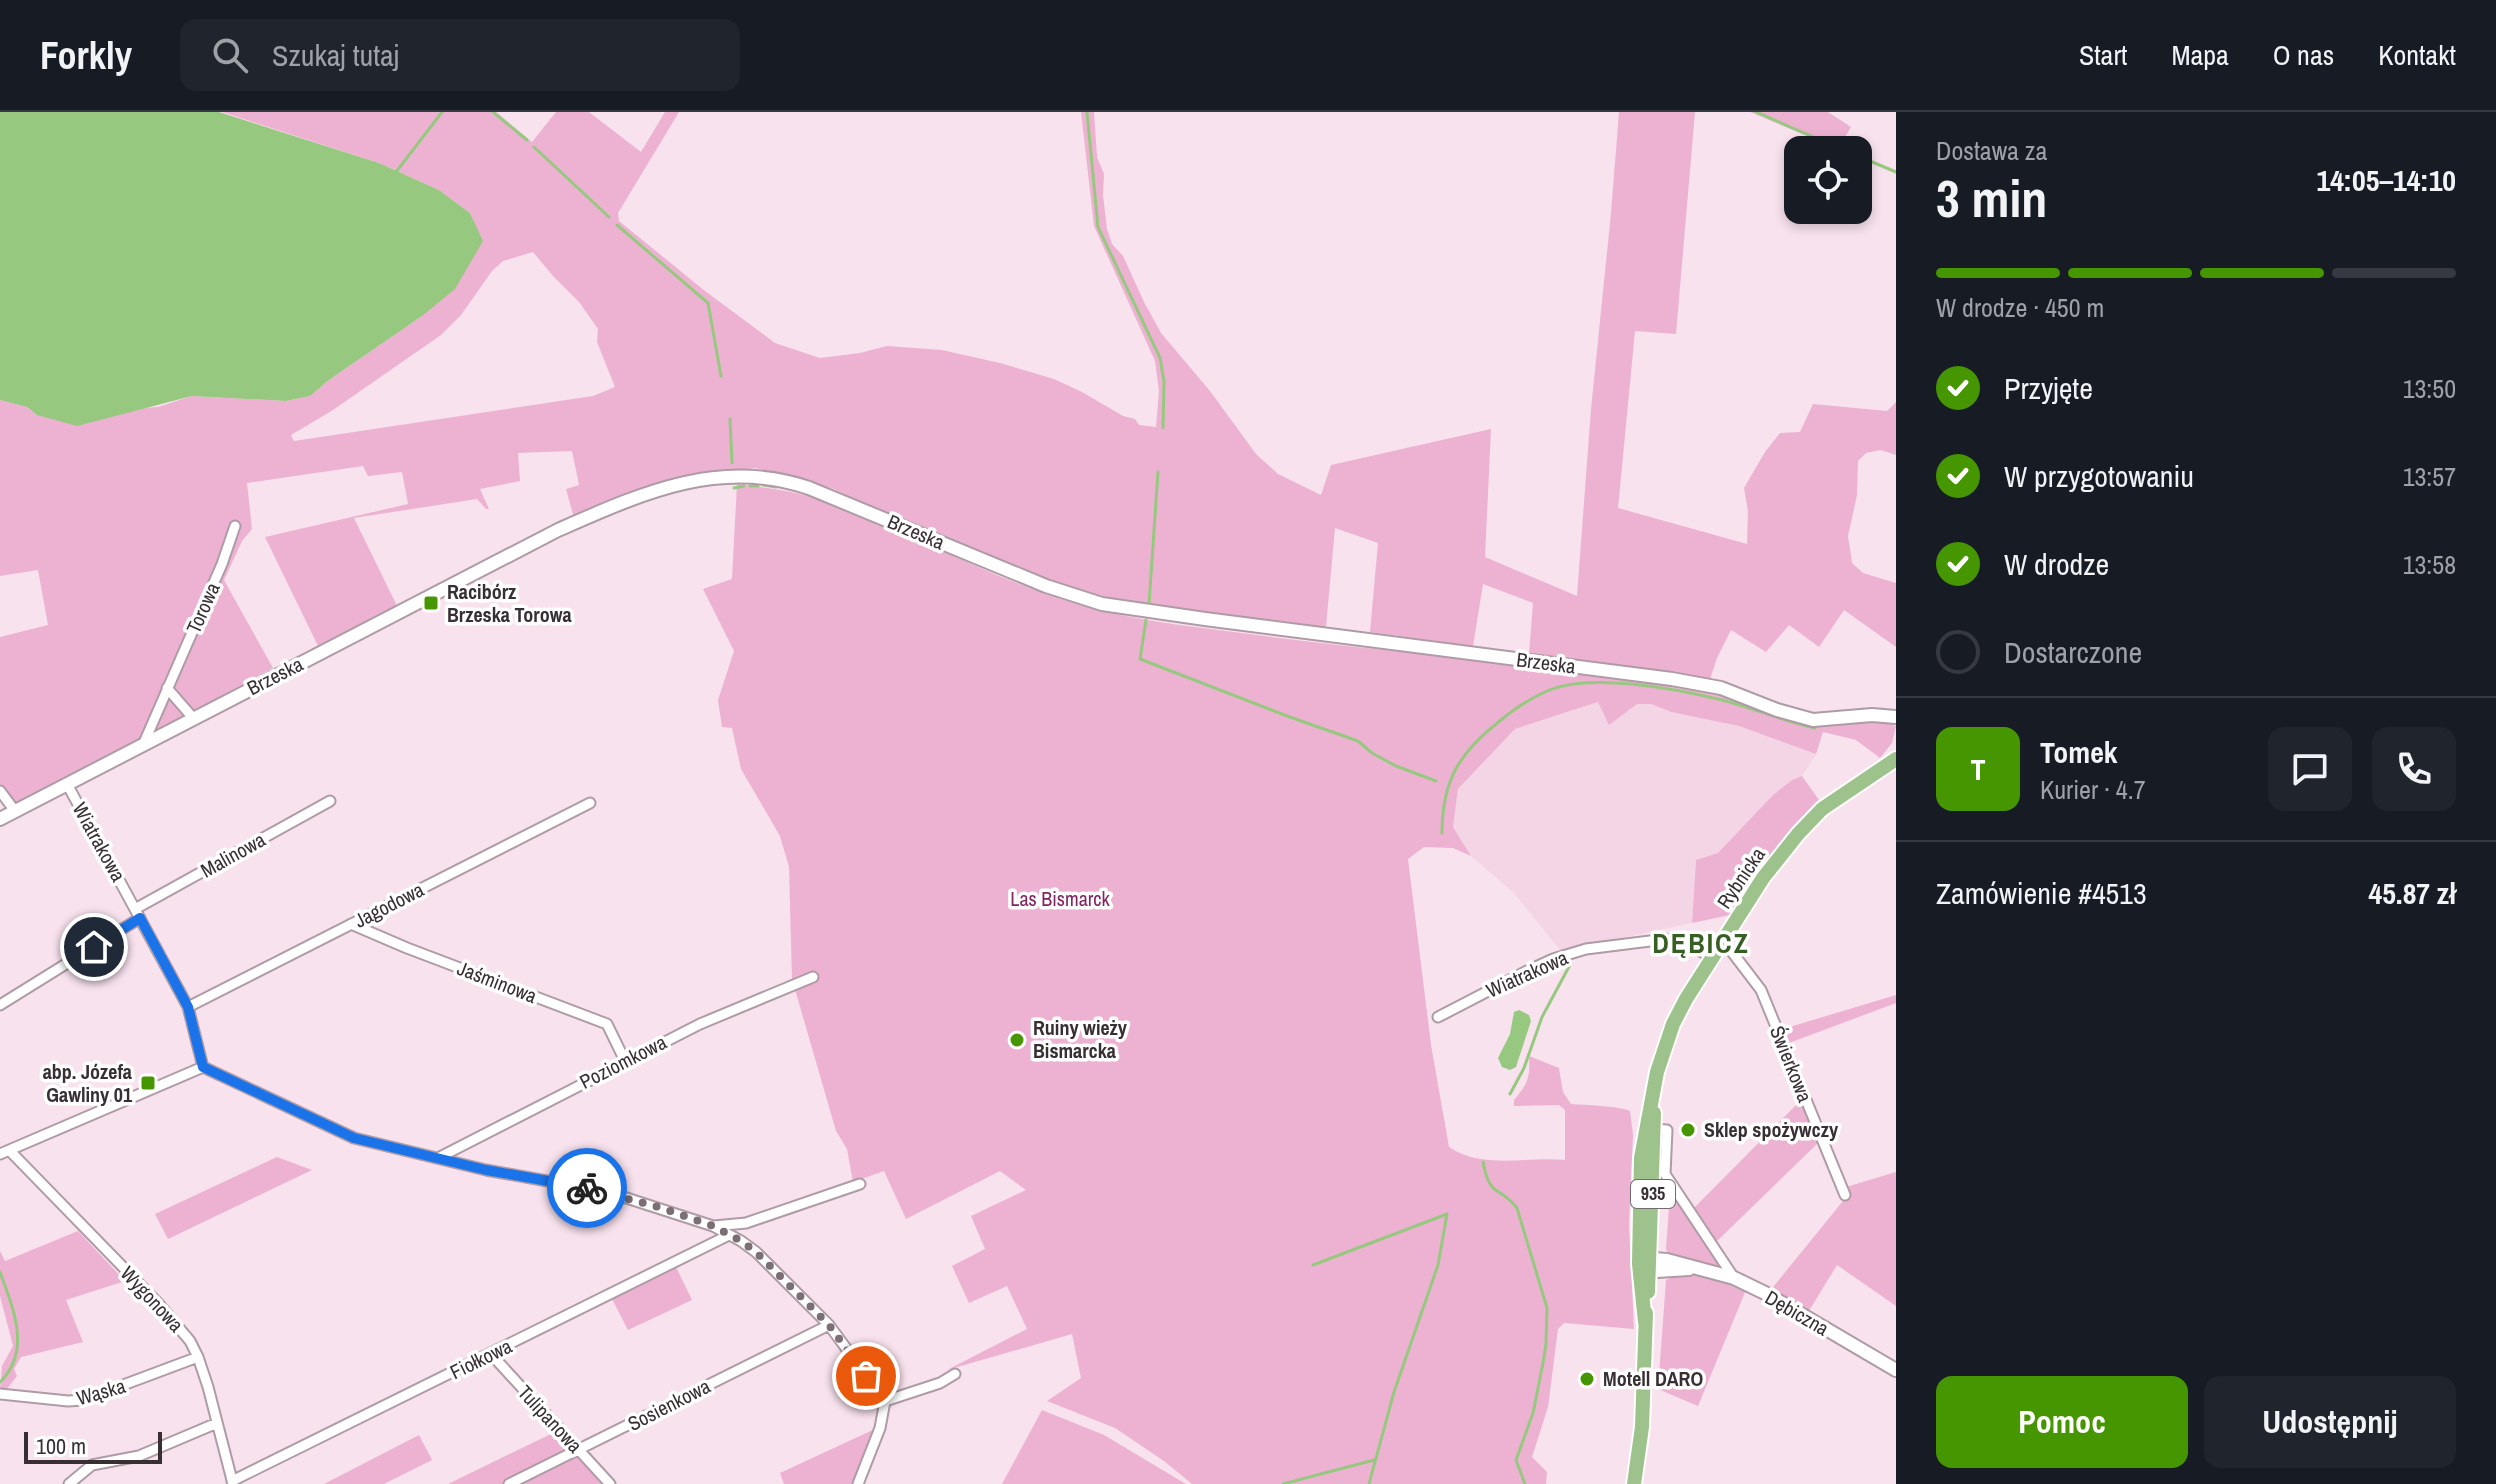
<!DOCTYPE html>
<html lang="pl">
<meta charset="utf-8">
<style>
body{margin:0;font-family:"Archivo Narrow",sans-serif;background:#20242c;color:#f1f3f6;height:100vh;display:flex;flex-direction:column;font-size:30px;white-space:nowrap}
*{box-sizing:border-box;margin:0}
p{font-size:26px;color:#9ea1a6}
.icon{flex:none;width:44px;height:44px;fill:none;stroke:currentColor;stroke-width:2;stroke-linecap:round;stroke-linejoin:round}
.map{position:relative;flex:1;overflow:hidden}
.side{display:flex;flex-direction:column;background:#171b24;width:600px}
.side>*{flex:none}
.fabs{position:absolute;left:1784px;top:24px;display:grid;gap:16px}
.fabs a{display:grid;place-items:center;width:88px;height:88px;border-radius:16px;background:#171b24;box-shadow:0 4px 12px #0003;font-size:40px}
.scale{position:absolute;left:24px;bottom:20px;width:138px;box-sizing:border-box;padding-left:8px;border:4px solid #372f33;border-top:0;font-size:22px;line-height:28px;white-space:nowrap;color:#372f33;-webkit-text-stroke:6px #fff;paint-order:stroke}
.pin{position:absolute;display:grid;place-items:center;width:68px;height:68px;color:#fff;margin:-34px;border:4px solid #fff;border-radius:50%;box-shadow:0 2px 8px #0007}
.courier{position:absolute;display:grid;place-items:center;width:80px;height:80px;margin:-40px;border:6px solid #1a73e8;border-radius:50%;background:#fff;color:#222;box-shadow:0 2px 10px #0007}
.summary em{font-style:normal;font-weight:800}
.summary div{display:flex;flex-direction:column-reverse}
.summary{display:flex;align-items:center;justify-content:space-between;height:136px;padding:0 40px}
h1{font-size:52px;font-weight:800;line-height:60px}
.bar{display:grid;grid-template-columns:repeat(4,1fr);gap:12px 8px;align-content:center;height:96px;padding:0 40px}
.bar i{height:10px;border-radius:6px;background:#363941}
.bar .active{background:#459600}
.bar p{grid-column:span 4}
.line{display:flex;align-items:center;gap:20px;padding:0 40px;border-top:2px solid #363941}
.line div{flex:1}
.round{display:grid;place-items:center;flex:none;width:84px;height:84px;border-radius:16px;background:#20242c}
ol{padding:0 40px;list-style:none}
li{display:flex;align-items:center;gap:24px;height:88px}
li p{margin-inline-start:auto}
li .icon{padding:8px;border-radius:50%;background:#459600;color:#fff;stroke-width:4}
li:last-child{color:#9ea1a6}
li i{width:44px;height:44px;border:4px solid #363941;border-radius:50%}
.cta{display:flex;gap:16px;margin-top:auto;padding:16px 40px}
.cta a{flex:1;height:92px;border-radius:16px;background:#459600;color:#fff;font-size:32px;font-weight:800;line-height:92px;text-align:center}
.cta a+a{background:#20242c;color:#f1f3f6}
header{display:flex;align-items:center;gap:48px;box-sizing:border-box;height:112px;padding:0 40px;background:#171b24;border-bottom:2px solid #363941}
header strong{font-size:38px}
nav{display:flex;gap:44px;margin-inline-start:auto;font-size:28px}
.search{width:560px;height:72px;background:#20242c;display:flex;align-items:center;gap:20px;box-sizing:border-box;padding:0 28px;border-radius:16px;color:#9ea1a6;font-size:30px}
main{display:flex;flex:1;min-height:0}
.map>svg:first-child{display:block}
</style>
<header>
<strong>Forkly</strong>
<div class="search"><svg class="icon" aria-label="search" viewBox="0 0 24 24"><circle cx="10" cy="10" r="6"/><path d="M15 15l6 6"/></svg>Szukaj tutaj</div>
<nav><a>Start</a><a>Mapa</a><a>O nas</a><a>Kontakt</a></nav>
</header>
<main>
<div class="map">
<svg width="1896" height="1372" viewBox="0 0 1896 1372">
<rect width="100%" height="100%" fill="#f8e2ee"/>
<path fill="#f3d5e5" d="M1599,590L1609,612L1637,592H1651L1671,600L1739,614L1816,642L1802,664L1792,668L1773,683L1718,742L1696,748L1692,811L1561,839L1513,780L1471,744L1453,715L1458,677L1515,617Z"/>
<path fill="#edb2d2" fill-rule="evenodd" d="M222,0H496L532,30L556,0H589L641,40L665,0H679L618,101L619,109L705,179L775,231L820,246L860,241L887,234L942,238L1000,251L1054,267L1082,280L1123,304L1135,307L1139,313L1156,315L1159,279L1155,249L1094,114L1081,0H1094L1097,45L1104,62L1103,83L1107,117L1112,132L1123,144L1144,190L1161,221L1210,279L1256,342L1278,362L1321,383L1331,353L1491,317L1485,445L1577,484L1591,297L1611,101L1619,0H1695L1676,222L1635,219L1618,396L1747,432L1748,399L1744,376L1765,340L1780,321L1800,320L1813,292L1887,299L1896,290V343L1881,338L1866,341L1858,349L1857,383L1848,424L1852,451L1863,461L1896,471V535L1844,498L1819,535L1789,513L1766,540L1731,518L1717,546L1710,567L1529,542L1533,491L1483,472L1473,534L1370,520L1378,431L1335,416L1326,515L1141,493L1061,474L899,409L834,377L788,363L755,356L694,364L574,406L566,377L579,373L572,339L518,341L520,369L480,377L489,397H486L477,387L354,406L397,494L318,534L265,425L408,392L402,360L368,364L363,354L247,371L252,417L242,429L224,468L273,556L19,693L0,674V525L48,513L38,458L0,464V288L27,295L37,303L158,295L192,284L286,289L310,284L329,268L422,204L482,129L470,101L439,78L379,51ZM533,140L553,164L579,190L598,217L597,230L615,275L593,284L294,329L291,323L333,298L441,223L461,203L492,159L503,149Z
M1750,0H1828L1851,15L1838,37Z
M737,372C769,376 801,380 831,391C926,426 1013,480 1112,501C1157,511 1203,516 1249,522C1404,543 1562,552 1716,581C1743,586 1767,604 1794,610C1827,617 1865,601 1896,614L1892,631L1880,646L1856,628L1823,620L1816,642L1739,614L1671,600L1651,592H1637L1609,613L1598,590L1515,617L1458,677L1453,715L1471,744L1453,736L1424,735L1408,747L1431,933L1449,1035C1482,1058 1527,1044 1565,1048V998L1559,993L1514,994V988C1528,971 1530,967 1529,944L1559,956L1563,980L1571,992C1585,993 1619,994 1630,999L1633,1023L1629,1112L1634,1217L1564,1211L1558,1217L1548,1295L1532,1345L1547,1360L1546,1372H1192L1164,1349L1115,1316L1047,1289L1081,1266L1072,1222L947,1258L1027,1217L1007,1174L969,1191L952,1154L985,1137L971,1104L1026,1078L1000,1059L906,1107L884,1059L853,1070L847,1037L836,1019L792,867L789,755L780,724L741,657L732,616L722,615L718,588L734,539L703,477L732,467Z
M1802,664L1819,688L1785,724L1730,803L1692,811L1696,748L1718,741L1773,683L1792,668Z
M1896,883V891L1789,931L1783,917Z
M1801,988L1818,1031L1714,1132L1693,1097Z
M277,1045L312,1058L168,1127L155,1102Z
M1896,1060V1194L1837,1153L1807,1202L1769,1180L1847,1084L1846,1075Z
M1670,1081L1688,1100L1722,1155L1709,1156L1670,1146L1666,1137Z
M78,1119L125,1169L66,1188L83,1230L21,1245L14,1257L17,1264L6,1278L0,1279L2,1254L13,1234L0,1184V1139L5,1149Z
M676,1155L692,1188L628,1218L612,1187Z
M1698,1162L1731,1171L1746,1178L1698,1294L1658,1277L1666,1168L1670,1166V1163Z
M1042,1298L1104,1323L1186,1372H1002Z
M877,1316L856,1372H784L780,1361Z
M557,1319L571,1338L502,1372H448Z
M419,1323L432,1348L384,1372H324Z
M578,1343L601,1372H518Z"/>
<path fill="#96c97f" d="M0,0H219L379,51L439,78L470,101L483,129L455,177L422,204L329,268L310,284L286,289L192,284L77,314L37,303L27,295L0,288Z
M1519,898L1529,903L1531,909L1516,955L1510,958L1502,955L1498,946L1510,922L1514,900Z"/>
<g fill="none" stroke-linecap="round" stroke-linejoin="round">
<path stroke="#96c97f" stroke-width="3" d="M493,0L527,28
M1087,0L1098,115L1160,246L1164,269L1163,316
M1756,0L1843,38
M534,35L609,105
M1858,44L1896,60
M396,60L442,0
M617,113L708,191L721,264
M730,307L732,351
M764,373L776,375
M750,374H758
M734,376L744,374
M1149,492L1158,360
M1146,508L1140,547L1287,604L1358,629L1372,641L1396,654L1436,669
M1442,721C1442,672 1457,643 1496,612C1511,599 1529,587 1547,579C1589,560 1677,577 1722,588C1753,596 1783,609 1815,616
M1510,982L1524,956L1542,905L1571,851
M1483,1050C1490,1087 1499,1073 1517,1096L1547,1196L1546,1232L1543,1251L1533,1301L1516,1348L1525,1372
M1313,1153L1447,1102L1438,1153L1394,1280L1369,1372
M0,1160C13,1196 32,1239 0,1270
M1283,1372L1374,1348"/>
<g stroke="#af9ba5" stroke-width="13">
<path id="minor" d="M167,576L194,607
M143,633L222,452L235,414
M67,672L188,895L203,955L354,1026L486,1058L608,1080L713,1114L741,1129L756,1140L829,1213L885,1289
M0,679L15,699
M135,797L330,689
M351,812L407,836L607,912L625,949
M1722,831L1732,840L1761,878L1845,1083
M0,893L140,806
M188,895L590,691
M1438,905L1525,860L1553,847L1586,837L1666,827L1690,833L1712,846
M1651,1017L1667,1018L1665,1062L1734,1166
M9,1038L157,1190L190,1229L198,1245L208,1275L233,1372
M0,1042L203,955
M438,1046L700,912L813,865
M714,1114L746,1111L860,1072
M491,1242L610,1372
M0,1282L68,1289L83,1288L198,1245
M885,1289L940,1271L955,1262
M232,1369L729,1123
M69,1372L92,1353L139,1344L217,1311
M509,1372L829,1213
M858,1372L880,1316L885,1289"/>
</g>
<g stroke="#af9ba5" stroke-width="16">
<path id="tertiary" d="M0,707L558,418C640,382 719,345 809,376L1046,474L1102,492L1205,507L1672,567L1721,576L1777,598L1813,608L1872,603L1896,605
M1642,1151L1654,1147L1667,1148L1734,1166L1765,1181L1896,1258
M1641,1153L1657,1159L1689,1157"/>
</g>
<g stroke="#fff" stroke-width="18">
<path id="primary" d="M1648,1180L1654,1001
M1645,1210L1639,1152L1641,1046L1657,960L1673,912L1686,887L1763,766L1798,722L1822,697L1896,647
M1634,1372L1642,1315L1646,1201"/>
</g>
<use href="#minor" stroke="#fff" stroke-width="9"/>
<use href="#tertiary" stroke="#fff" stroke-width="12"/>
<use href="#primary" stroke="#9ec28b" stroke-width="14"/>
</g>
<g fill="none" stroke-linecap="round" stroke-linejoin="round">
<path stroke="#7b6e74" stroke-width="8" stroke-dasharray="0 14.4" d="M587,1076L662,1096L713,1114L741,1129L756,1140L829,1213L866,1264"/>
<path stroke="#1a73e8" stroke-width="10" d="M94,835L140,806L188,895L203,955L354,1026L486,1058L587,1076"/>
</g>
<g fill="#459600" stroke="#fff" stroke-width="3">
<rect x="423" y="483" width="16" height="16" rx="4"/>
<circle cx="1017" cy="928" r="8"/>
<rect x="140" y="963" width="16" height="16" rx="4"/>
<circle cx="1688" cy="1018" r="8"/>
<circle cx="1587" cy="1267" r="8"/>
</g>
<g text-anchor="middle" stroke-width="7" stroke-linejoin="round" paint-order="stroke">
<rect fill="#fff" stroke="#736d70" stroke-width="2" x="1631" y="1068" width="44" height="28" rx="6"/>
<g font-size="18" font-weight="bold" fill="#372f33">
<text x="1653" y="1088">935</text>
</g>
<g font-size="20" fill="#372f33" stroke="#fff">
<text transform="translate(916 420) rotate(23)" y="7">Brzeska</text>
<text transform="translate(203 496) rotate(-66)" y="7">Torowa</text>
<text transform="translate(1546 551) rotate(7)" y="7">Brzeska</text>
<text transform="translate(275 564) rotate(-27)" y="7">Brzeska</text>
<text transform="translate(99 730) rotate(61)" y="7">Wiatrakowa</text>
<text transform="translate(233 743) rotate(-29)" y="7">Malinowa</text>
<text transform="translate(1741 766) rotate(-56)" y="7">Rybnicka</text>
<text transform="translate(389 793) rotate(-27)" y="7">Jagodowa</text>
<text transform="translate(1527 862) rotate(-24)" y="7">Wiatrakowa</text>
<text transform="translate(497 870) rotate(21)" y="7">Jaśminowa</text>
<text transform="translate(623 950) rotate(-27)" y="7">Poziomkowa</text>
<text transform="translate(1791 952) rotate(68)" y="7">Świerkowa</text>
<text transform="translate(152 1187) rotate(47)" y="7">Wygonowa</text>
<text transform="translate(1797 1201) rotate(30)" y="7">Dębiczna</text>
<text transform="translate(481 1247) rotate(-26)" y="7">Fiołkowa</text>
<text transform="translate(101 1280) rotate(-16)" y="7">Wąska</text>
<text transform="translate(669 1293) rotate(-27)" y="7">Sosienkowa</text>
<text transform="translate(550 1307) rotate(47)" y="7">Tulipanowa</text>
</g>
<g font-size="20" font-weight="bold" fill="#372f33" stroke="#fff" text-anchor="start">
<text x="447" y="487">Racibórz<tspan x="447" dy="23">Brzeska Torowa</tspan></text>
<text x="1033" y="923">Ruiny wieży<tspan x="1033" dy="23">Bismarcka</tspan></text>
<text x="132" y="967" text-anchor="end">abp. Józefa<tspan x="132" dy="23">Gawliny 01</tspan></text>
<text x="1704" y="1025">Sklep spożywczy</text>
<text x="1603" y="1274">Motell DARO</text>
</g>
<g font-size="20" fill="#832461" stroke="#fff">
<text x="1060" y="794">Las Bismarck</text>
</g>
<g font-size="28" font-weight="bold" letter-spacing="2" fill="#385f23" stroke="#fff">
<text x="1701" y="841">DĘBICZ</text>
</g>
</g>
</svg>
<div class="fabs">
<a><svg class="icon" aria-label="locate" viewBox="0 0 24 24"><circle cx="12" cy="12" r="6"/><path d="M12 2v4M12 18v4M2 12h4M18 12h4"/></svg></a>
</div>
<div class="scale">100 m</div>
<div class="pin" style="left:866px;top:1264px;background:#ea580c"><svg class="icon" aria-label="bag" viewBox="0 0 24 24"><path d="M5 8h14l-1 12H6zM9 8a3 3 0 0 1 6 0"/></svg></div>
<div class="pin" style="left:94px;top:835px;background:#1f2937"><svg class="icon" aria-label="home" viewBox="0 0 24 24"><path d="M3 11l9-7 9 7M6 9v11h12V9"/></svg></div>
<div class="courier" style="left:587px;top:1076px"><svg class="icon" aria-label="bike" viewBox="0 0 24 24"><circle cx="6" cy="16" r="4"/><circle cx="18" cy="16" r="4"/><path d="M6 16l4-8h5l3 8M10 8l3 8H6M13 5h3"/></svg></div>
</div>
<section class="side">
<div class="summary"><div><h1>3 min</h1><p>Dostawa za</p></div><em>14:05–14:10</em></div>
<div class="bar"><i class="active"></i><i class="active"></i><i class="active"></i><i></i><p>W drodze · 450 m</p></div>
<ol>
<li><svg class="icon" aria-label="check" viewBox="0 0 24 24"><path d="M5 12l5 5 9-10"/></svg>Przyjęte<p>13:50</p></li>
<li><svg class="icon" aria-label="check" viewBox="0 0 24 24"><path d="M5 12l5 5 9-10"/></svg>W przygotowaniu<p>13:57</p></li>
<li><svg class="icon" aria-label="check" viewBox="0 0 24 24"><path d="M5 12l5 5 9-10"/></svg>W drodze<p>13:58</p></li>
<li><i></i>Dostarczone</li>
</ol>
<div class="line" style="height:144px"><b class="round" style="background:#459600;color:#fff">T</b><div><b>Tomek</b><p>Kurier · 4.7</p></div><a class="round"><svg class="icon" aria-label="chat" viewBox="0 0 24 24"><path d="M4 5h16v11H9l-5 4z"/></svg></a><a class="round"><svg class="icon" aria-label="phone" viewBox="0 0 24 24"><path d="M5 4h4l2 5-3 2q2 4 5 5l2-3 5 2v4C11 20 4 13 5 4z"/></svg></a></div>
<div class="line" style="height:104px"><div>Zamówienie #4513</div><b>45.87 zł</b></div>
<div class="cta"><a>Pomoc</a><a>Udostępnij</a></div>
</section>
</main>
